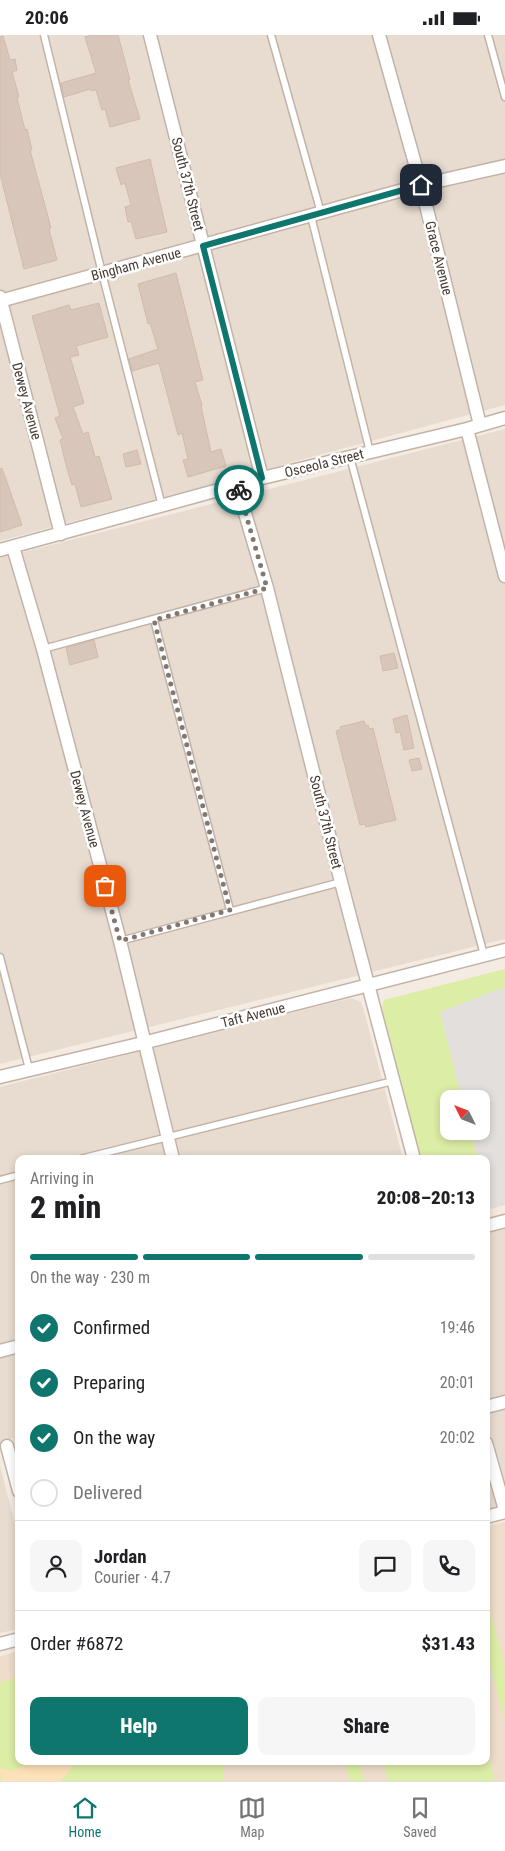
<!DOCTYPE html>
<meta charset="utf-8">
<style>
body{margin:0;font-family:"Roboto Condensed",sans-serif;background:#f6f6f6;color:#202124;height:100vh;display:flex;flex-direction:column;font-size:19px;white-space:nowrap}
*{box-sizing:border-box;margin:0}
p{font-size:16px;color:#757577}
.icon{flex:none;width:28px;height:28px;fill:none;stroke:currentColor;stroke-width:2;stroke-linecap:round;stroke-linejoin:round}
.map{position:relative;flex:1;overflow:hidden}
.panel{position:absolute;left:15px;top:1120px;width:475px;height:610px;display:flex;flex-direction:column;background:#fff;border-radius:10px;box-shadow:0 2px 8px #0003}
.panel>*{flex:none}
.needle{width:32px;rotate:312deg}
.fabs{position:absolute;left:440px;top:1055px;display:grid;gap:10px}
.fabs a{display:grid;place-items:center;width:50px;height:50px;border-radius:10px;background:#fff;box-shadow:0 2px 8px #0003;font-size:25px}
.pin{position:absolute;display:grid;place-items:center;width:42px;height:42px;color:#fff;margin:-21px;border-radius:10px;box-shadow:0 2px 8px #0006}
.courier{position:absolute;display:grid;place-items:center;width:50px;height:50px;margin:-25px;border:4px solid #0f766e;border-radius:50%;background:#fff;color:#222;box-shadow:0 1px 6px #0007}
.headline em{font-style:normal;font-weight:800}
.headline div{display:flex;flex-direction:column-reverse}
.headline{display:flex;align-items:center;justify-content:space-between;height:85px;padding:0 15px}
h1{font-size:32px;font-weight:800;line-height:38px}
.bar{display:grid;grid-template-columns:repeat(4,1fr);gap:8px 5px;align-content:center;height:60px;padding:0 15px}
.bar i{height:6px;border-radius:4px;background:#e0e0e0}
.bar .active{background:#0f766e}
.bar p{grid-column:span 4}
.line{display:flex;align-items:center;gap:12px;padding:0 15px;border-top:1px solid #e0e0e0}
.line div{flex:1}
.round{display:grid;place-items:center;flex:none;width:52px;height:52px;border-radius:10px;background:#f6f6f6}
ol{padding:0 15px;list-style:none}
li{display:flex;align-items:center;gap:15px;height:55px}
li p{margin-inline-start:auto}
li .icon{padding:5px;border-radius:50%;background:#0f766e;color:#fff;stroke-width:4}
li:last-child{color:#757577}
li i{width:28px;height:28px;border:2px solid #e0e0e0;border-radius:50%}
.button{display:flex;gap:10px;margin-top:auto;padding:10px 15px}
.button a{flex:1;height:58px;border-radius:10px;background:#0f766e;color:#fff;font-size:20px;font-weight:800;line-height:58px;text-align:center}
.button a+a{background:#f6f6f6;color:#202124}
.status{display:flex;justify-content:space-between;align-items:center;height:35px;padding:0 25px;background:#fff;direction:ltr}
.status svg{height:14px;fill:currentColor}
.dock{display:flex;justify-content:space-around;align-items:center;height:70px;border-top:1px solid #e0e0e0;background:#fff;font-size:14px;color:#757577}
.dock a{display:grid;justify-items:center;gap:2px}
.dock .active{color:#0f766e}
.map>svg:first-child{display:block}
</style>
<div class="status"><b>20:06</b><svg viewBox="0 0 49 12"><path d="M0 12V9h3v3zM5 12V6h3v6zM10 12V3h3v9zM15 12V0h3v12zM26 1h20v11H26zM47 4h2v5h-2z"/></svg></div>
<div class="map">
<svg width="505" height="1746" viewBox="0 0 505 1746">
<rect width="100%" height="100%" fill="#f4ebe3"/>
<path fill="#e8dcd0" d="M0,0H505V370L0,506Z
M505,394V904L0,1029V523Z
M351,963L361,967L363,972L403,1124H19V1425L13,1403L0,1407V1052Z
M505,1193V1470L486,1475V1198Z
M0,1431L19,1504V1594L0,1598Z"/>
<path fill="#eeddcb" d="M505,1487V1746H0V1621L19,1616V1726H486V1491Z"/>
<path fill="#dceda6" d="M505,934V952L440,977L462,1064H449V1096H471L478,1124H421L382,973L384,965Z
M486,1560L505,1633V1688L486,1615Z
M19,1641V1726H223V1746H0V1648Z
M486,1711L495,1746H388L383,1726H486Z
M344,1726H359L364,1746H350Z"/>
<path fill="#fde1b9" d="M37,1726H74L72,1733L61,1746H1L0,1733L11,1736Z"/>
<path fill="#e3dfdc" d="M505,952V1170L491,1174L486,1156V1124H478L471,1096H481V1064H462L440,977Z"/>
<path fill="#d9c6ba" stroke="#d2baaa" d="M93,0H118L130,45H128L140,84L110,92L105,74L102,75L96,55L91,56L90,54L64,62L61,48L96,38L85,2Z
M3,1L10,25L15,24L17,35L12,37L19,62L17,63L25,95L27,94L32,115H30L51,193L49,194L57,225L24,234L0,139V2Z
M150,124L167,197L136,204L131,186L128,187L125,172L131,170L125,148L121,150L116,133Z
M176,238L203,345L195,347L202,370L201,371L211,417L221,414L226,431L188,442L183,425L188,424L182,398L178,400L159,328L132,336L129,324L158,314L150,288L148,289L138,249Z
M99,268L108,302L76,311L79,320L70,322L84,368L73,372L83,399L88,397L95,422L99,421L112,464L81,472L75,449L72,450L66,430L60,405L63,404L55,383L60,381L32,281L69,270L71,275Z
M137,415L141,429L126,432L123,419Z
M2,433L22,490L0,497V434Z
M94,605L98,622L70,630L66,613Z
M394,618L398,633L383,636L380,621Z
M407,680L414,713L404,715L400,697L396,698L393,684Z
M364,686L366,691L368,690L369,694L373,693L396,785L366,792L365,789L360,790L336,696L341,694L340,692Z
M419,723L422,734L412,736L409,725Z"/>
<g fill="none" stroke-linecap="round" stroke-linejoin="round">
<g stroke="#c3b3a7" stroke-width="9">
<path id="service" d="M44,0L102,238L162,471
M271,0L321,178
M488,0L505,62
M311,181L370,417
M350,422L484,920
M154,585L230,875
M43,614L267,553
M120,906L341,847
M0,922L29,1034
M80,1124L393,1046
M0,1145L19,1140"/>
</g>
<g stroke="#c3b3a7" stroke-width="15">
<path id="minor" d="M150,0L262,443
M379,0L421,150L480,390
M0,262L61,499
M0,266L421,150L505,131
M467,394L505,541
M237,451L267,553L341,847L414,1124
M13,512L43,614L120,906L173,1124
M0,515L262,443L467,394L505,383
M0,1042L143,1008L505,915
M486,1191L505,1186
M0,1316L19,1311
M486,1372L505,1367
M486,1408L505,1475
M7,1411L19,1456
M486,1482L505,1477
M0,1609L19,1604"/>
</g>
<use href="#service" stroke="#fff" stroke-width="6"/>
<use href="#minor" stroke="#fff" stroke-width="12"/>
</g>
<g fill="none" stroke-linecap="round" stroke-linejoin="round">
<path stroke="#837870" stroke-width="5" stroke-dasharray="0 9" d="M105,851L120,906L230,875L154,585L267,553L239,455"/>
<path stroke="#0f766e" stroke-width="6" d="M239,455L237,451L262,443L203,211L421,150"/>
</g>
<g text-anchor="middle" stroke-width="5" stroke-linejoin="round" paint-order="stroke">
<g font-size="14" fill="#463a32" stroke="#fff">
<text transform="translate(188 149) rotate(76)" y="5">South 37th Street</text>
<text transform="translate(439 223) rotate(76)" y="5">Grace Avenue</text>
<text transform="translate(136 229) rotate(-15)" y="5">Bingham Avenue</text>
<text transform="translate(27 366) rotate(75)" y="5">Dewey Avenue</text>
<text transform="translate(324 428) rotate(-14)" y="5">Osceola Street</text>
<text transform="translate(85 774) rotate(75)" y="5">Dewey Avenue</text>
<text transform="translate(326 787) rotate(76)" y="5">South 37th Street</text>
<text transform="translate(253 980) rotate(-14)" y="5">Taft Avenue</text>
</g>
</g>
</svg>
<div class="fabs">
<a><svg class="needle" viewBox="-14 -14 28 28"><path d="M0-13l5 13h-10z" fill="#e53935"/><path d="M0 13l5-13h-10z" fill="#757577"/></svg></a>
</div>
<div class="pin" style="left:105px;top:851px;background:#ea580c"><svg class="icon" aria-label="bag" viewBox="0 0 24 24"><path d="M5 8h14l-1 12H6zM9 8a3 3 0 0 1 6 0"/></svg></div>
<div class="pin" style="left:421px;top:150px;background:#1f2937"><svg class="icon" aria-label="home" viewBox="0 0 24 24"><path d="M3 11l9-7 9 7M6 9v11h12V9"/></svg></div>
<div class="courier" style="left:239px;top:455px"><svg class="icon" aria-label="bike" viewBox="0 0 24 24"><circle cx="6" cy="16" r="4"/><circle cx="18" cy="16" r="4"/><path d="M6 16l4-8h5l3 8M10 8l3 8H6M13 5h3"/></svg></div>
<section class="panel">
<div class="headline"><div><h1>2 min</h1><p>Arriving in</p></div><em>20:08–20:13</em></div>
<div class="bar"><i class="active"></i><i class="active"></i><i class="active"></i><i></i><p>On the way · 230 m</p></div>
<ol>
<li><svg class="icon" aria-label="check" viewBox="0 0 24 24"><path d="M5 12l5 5 9-10"/></svg>Confirmed<p>19:46</p></li>
<li><svg class="icon" aria-label="check" viewBox="0 0 24 24"><path d="M5 12l5 5 9-10"/></svg>Preparing<p>20:01</p></li>
<li><svg class="icon" aria-label="check" viewBox="0 0 24 24"><path d="M5 12l5 5 9-10"/></svg>On the way<p>20:02</p></li>
<li><i></i>Delivered</li>
</ol>
<div class="line" style="height:90px"><a class="round"><svg class="icon" aria-label="person" viewBox="0 0 24 24"><circle cx="12" cy="8" r="4"/><path d="M4 21q1-7 8-7t8 7"/></svg></a><div><b>Jordan</b><p>Courier · 4.7</p></div><a class="round"><svg class="icon" aria-label="chat" viewBox="0 0 24 24"><path d="M4 5h16v11H9l-5 4z"/></svg></a><a class="round"><svg class="icon" aria-label="phone" viewBox="0 0 24 24"><path d="M5 4h4l2 5-3 2q2 4 5 5l2-3 5 2v4C11 20 4 13 5 4z"/></svg></a></div>
<div class="line" style="height:65px"><div>Order #6872</div><b>$31.43</b></div>
<div class="button"><a>Help</a><a>Share</a></div>
</section>
</div>
<nav class="dock">
<a class="active"><svg class="icon" aria-label="home" viewBox="0 0 24 24"><path d="M3 11l9-7 9 7M6 9v11h12V9"/></svg>Home</a>
<a><svg class="icon" aria-label="map" viewBox="0 0 24 24"><path d="M3 6l6-2 6 2 6-2v14l-6 2-6-2-6 2zM9 4v14M15 6v14"/></svg>Map</a>
<a><svg class="icon" aria-label="saved" viewBox="0 0 24 24"><path d="M7 4h10v16l-5-4-5 4z"/></svg>Saved</a>
</nav>
